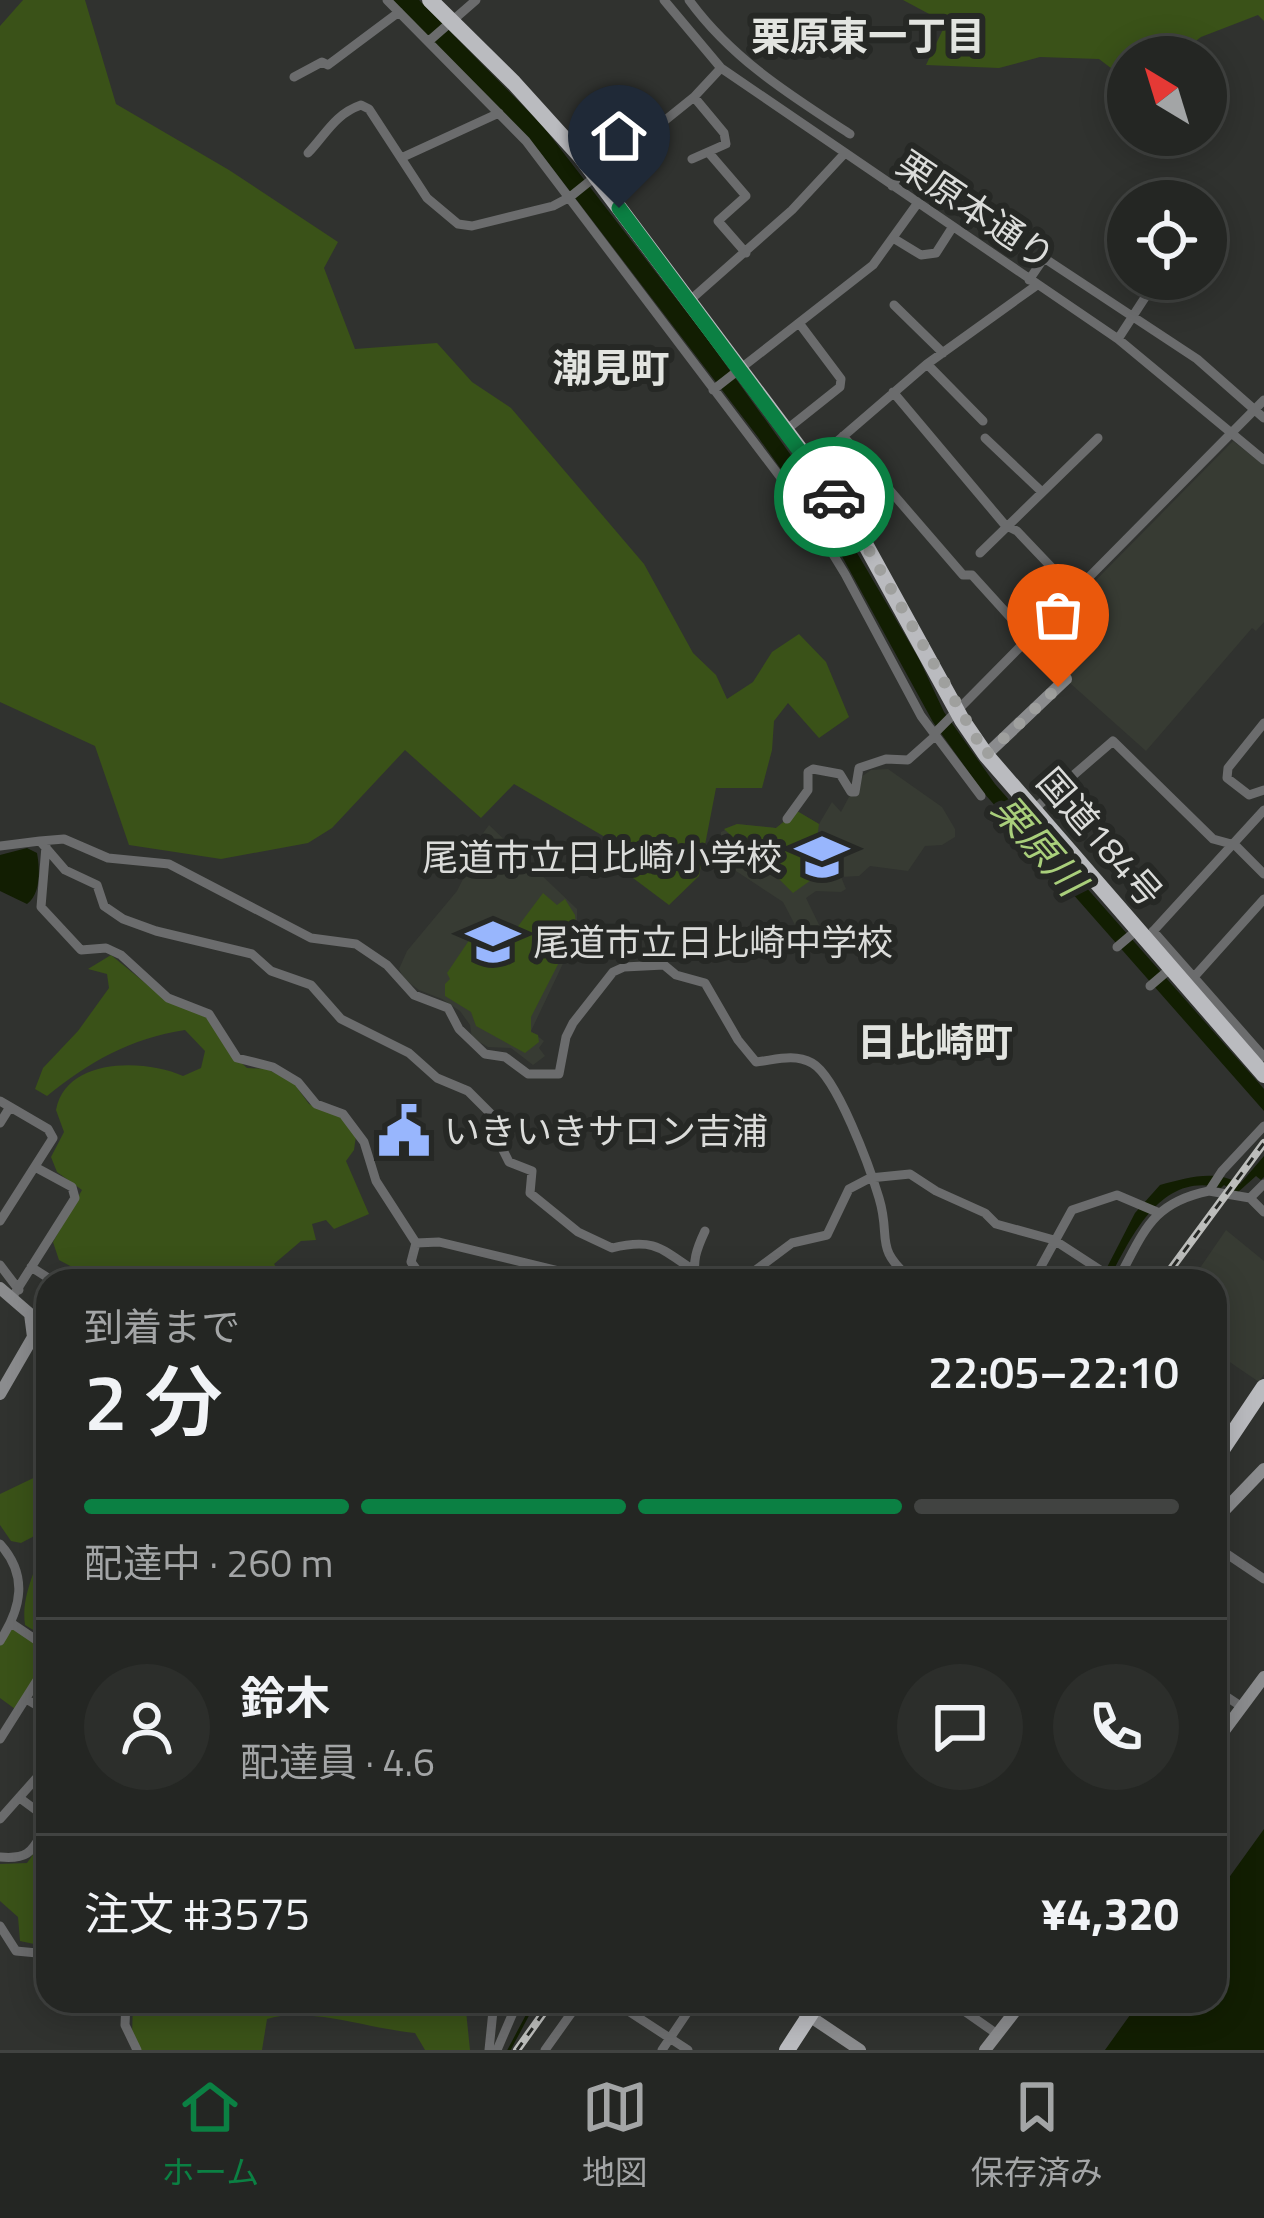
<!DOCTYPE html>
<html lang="ja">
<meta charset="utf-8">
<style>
body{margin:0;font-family:"Titillium Web","Noto Sans JP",sans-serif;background:#2c2e2b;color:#f1f3f6;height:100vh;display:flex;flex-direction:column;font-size:45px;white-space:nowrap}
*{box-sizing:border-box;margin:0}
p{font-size:39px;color:#a3a5a6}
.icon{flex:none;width:66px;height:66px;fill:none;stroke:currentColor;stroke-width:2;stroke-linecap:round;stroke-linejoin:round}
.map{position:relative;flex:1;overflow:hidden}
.sheet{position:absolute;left:36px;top:1269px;width:1191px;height:744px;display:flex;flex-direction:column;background:#242623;border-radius:36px;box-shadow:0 6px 30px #0003,0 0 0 3px #414341}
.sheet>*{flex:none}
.needle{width:78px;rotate:322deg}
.fabs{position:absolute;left:1107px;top:36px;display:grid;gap:24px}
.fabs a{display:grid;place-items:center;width:120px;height:120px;border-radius:50%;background:#242623;box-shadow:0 6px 30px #0003,0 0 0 3px #414341;font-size:60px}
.pin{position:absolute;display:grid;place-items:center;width:102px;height:102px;color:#fff;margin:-123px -51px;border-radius:50% 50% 50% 0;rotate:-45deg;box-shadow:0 0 12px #0007}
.pin .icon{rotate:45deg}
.courier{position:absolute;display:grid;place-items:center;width:120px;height:120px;margin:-60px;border:9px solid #0b8043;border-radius:50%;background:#fff;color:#222;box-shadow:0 3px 15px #0007}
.head em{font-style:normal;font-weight:600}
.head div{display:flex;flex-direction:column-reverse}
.head{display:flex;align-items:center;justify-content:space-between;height:204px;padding:0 48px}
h1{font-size:78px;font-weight:600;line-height:90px}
.bar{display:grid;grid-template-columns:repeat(4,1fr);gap:18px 12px;align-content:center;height:144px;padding:0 48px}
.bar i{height:15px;border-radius:9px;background:#414341}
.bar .current{background:#0b8043}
.bar p{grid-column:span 4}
.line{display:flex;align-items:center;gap:30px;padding:0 48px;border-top:3px solid #414341}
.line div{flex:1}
.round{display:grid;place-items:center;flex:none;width:126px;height:126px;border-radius:63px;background:#2c2e2b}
.tab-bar{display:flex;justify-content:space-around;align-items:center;height:168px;border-top:3px solid #414341;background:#242623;font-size:33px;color:#a3a5a6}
.tab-bar a{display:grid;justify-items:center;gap:6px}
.tab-bar .current{color:#0b8043}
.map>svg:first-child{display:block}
</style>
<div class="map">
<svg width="1264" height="2050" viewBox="0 0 1264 2050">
<rect width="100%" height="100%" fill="#30322f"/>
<path fill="#373b33" d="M1233,441L1264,465V622L1256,631L1252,628L1146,751L1071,684L1047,660L1050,656L1036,641Z
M888,769L942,807L955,829V837L942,845L925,846L908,871L870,866L859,876L841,877L846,889L841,892L816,891L806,898L823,933L804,942L783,902L736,871L721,848V832L737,824L776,828L797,811L819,824L832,802L841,812L850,795L855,797L861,777L871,770Z
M489,825L577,909V934L531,1031L544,1041L539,1048L545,1056L533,1065L511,1048L488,1047L472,1038L470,1025L460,1011L442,999L419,990L404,979L399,969L407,951L457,891L466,873L459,866Z
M1226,1230L1264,1261V1374L1259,1382L1215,1352V1281H1191Z"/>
<path fill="#3a5218" d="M23,0H85L116,104L229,170L338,242L324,268L355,349L437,343L472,382L511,408L644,564L693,653L716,675L727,699L753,682L772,652L799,634L826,662L849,717L819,738L788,703L774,721L772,750L762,788H716L699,876L669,905L633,878L617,844L514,784L481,818L405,750L332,828L308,843L221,859L129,845L95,746L0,702V26Z
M903,0H1264V21L1258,15L1201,37L1175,57H1128V81L1099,59L1040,57L999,68L926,65L946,23Z
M797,811L819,824L815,854L832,875L820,881L814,878L793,893L779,879L782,874L770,863L765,867L724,829L737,824L776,828Z
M543,893L557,905L565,899L575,915L577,934L571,939L531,1017V1032L538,1035L539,1042L525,1053L476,1026L471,1012L445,996V984L450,979L447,973L480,924L490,926L497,918L516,929Z
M111,955L166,1000L209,1015L230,1053L247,1068L267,1069L293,1082L309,1104L341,1116L356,1136L354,1150L346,1161L369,1214L334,1229L326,1220L312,1224L316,1240L301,1241L274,1264L280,1273L290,1276L293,1281H87V1275L59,1260L53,1242L82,1190L57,1172L51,1157L64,1132L56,1110C66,1057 145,1059 183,1076L201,1068L205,1051L185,1030C131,1038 89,1062 47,1096L35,1089L43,1068L78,1031L109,988L107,974L88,969Z
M48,1471V1639L25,1625C20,1590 42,1566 42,1532L21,1543L11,1541L0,1525V1494Z
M12,1628L47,1649L48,1656L15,1709L0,1698V1646Z
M48,1833V1947L20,1941L18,1917L0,1901V1864L27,1863Z
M133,2001H465L470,2050H425L415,2033C369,2029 308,2006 267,2019L262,2050H138L132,2037Z"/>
<path fill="#121e02" d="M393,0H419L542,125L705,336L839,522L919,659L944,712L995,784L1264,1089V1111L983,792L933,722L838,549L758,437L540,152Z
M27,848L37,853C40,869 41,894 27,904L0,891V855Z
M1264,1156V1177L1261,1180L1256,1176L1237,1193L1224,1185L1221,1188C1160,1171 1131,1238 1108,1281H1100L1135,1213L1160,1185C1187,1178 1215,1169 1240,1184Z
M1264,1829V2050H1105L1140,2001H1215V1897Z"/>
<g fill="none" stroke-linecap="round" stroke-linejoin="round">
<path stroke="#121e02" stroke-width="3" d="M509,2050L535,2001"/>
<path stroke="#6b6c6d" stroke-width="9" d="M387,0L526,141L809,515L845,574L921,716L981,796
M664,0L721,68L1118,339L1264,460
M689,0C732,59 790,95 850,134
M429,41L476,0
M294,77L322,62L328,65L399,12
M308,153C326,134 335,114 361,105L369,109L427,198L458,224L472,226L553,206L570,197L694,97L721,68
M709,153L746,196L718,221L746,253
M401,158L499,113
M692,159L726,144L724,133L694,97
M892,186L902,170
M893,238L921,255L936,253L952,228
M1029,280L1044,258L1197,359L1264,418
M688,302L792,210L845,153
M894,305L943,353
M1118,339L1157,279
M927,364L983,421
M713,390L873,265L917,204
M893,392L1005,525L1017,531L1076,593
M786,430L840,387L841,379L799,323
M843,436L963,575H972L1030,639
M985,438L1042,492
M811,464L927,364L1037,285
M980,553L1098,438
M1264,723L1228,768L1227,778L1249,795L1264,790
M934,734L1264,400
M1032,811L1113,741L1213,839L1235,845L1264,874
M787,819L808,790V772L813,769L840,774L851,792H855L859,768L886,759L908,760L935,736
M40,841L64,839L108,858L169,864L311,938L356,944L387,965L414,995L448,1008L459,1029L485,1054L505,1057L528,1074H559L566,1037L573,1023L613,972L624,967L664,965L676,975L705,983L738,1040L756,1062C775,1060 794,1053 812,1063C837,1077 870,1168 879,1198C892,1241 872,1246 913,1281
M0,846L40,841L65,870L97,885L104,906L123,919L156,931L252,954L271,971L311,985L341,1019L409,1053L437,1078L468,1091L499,1122L503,1130L502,1148L509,1162L532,1171L530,1193L578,1232L612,1248C652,1238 660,1247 693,1270
M46,846L41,907L81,950L106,948L121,955L168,998L209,1014L237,1058L273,1067L298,1082L316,1104L343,1114L364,1142L376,1181L416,1243L439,1242L600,1281
M1153,931L1264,1057
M1146,939L1264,810
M1117,947L1137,930
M1194,977L1264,899
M1150,986L1171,968
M0,1101L48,1129L53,1138L0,1221
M0,1123L10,1107
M1209,1191L1250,1198L1264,1212
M1250,1198L1264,1184
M416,1243L411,1262L425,1281
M0,1265L19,1290
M31,1267L53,1281
M697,1281C691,1263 697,1248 705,1231
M741,1281L792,1243L827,1235L849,1189L870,1178L910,1174L936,1191L985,1213L996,1224L1054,1240L1117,1281
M1033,1281L1072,1210L1117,1195L1157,1212
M1117,1281C1144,1233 1150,1203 1209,1191L1222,1171L1264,1126
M13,1296L75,1198L72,1187L35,1167
M0,1544C28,1575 22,1607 0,1641
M1215,1546L1264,1579
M11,1623L48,1648
M1215,1689L1242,1707
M26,1699L48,1712
M0,1739L48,1663
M21,1799L48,1819
M0,1819L48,1765
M0,1857C32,1860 32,1849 48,1824
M0,1926L16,1951L48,1954
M126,2001L125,2025L137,2050
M613,2001L688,2050
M950,2001L997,2034
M489,2050L494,2001
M497,2050L518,2001
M545,2050L580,2001
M662,2050L695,2001"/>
<path stroke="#8b8c8e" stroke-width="12" d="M986,755L1066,679
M0,1288L30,1314L33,1337L0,1394
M1215,1520L1264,1469
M1215,1743L1264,1677
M787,2001L860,2050
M985,2050L1023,2001"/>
<path stroke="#babbbf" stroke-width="16" d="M430,0L514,83L581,157L811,464L858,531L962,720L986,755L1264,1075
M1215,1460L1264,1387
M787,2050L819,2001"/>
<g stroke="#bcbdbb" stroke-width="8">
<path id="rail" d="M1162,1281L1264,1143
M517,2050L552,2001"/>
</g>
<use href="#rail" stroke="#262825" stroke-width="3" stroke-dasharray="9" stroke-linecap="butt"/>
</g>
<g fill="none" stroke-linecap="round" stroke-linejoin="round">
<path stroke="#9fa09e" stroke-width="12" stroke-dasharray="0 21.6" d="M834,497L858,531L986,755L1058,687"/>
<path stroke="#0b8043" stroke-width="15" d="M619,208L834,497"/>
</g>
<defs>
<g id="school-bare" transform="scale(4.14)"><path d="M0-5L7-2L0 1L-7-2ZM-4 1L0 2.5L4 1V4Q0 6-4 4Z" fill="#98b6fd" stroke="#262825" stroke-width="2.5" paint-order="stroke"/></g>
<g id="civic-bare" transform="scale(4.14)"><path d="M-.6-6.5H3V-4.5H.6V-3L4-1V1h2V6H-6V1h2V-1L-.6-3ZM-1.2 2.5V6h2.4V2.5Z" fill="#98b6fd" stroke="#262825" stroke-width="2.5" paint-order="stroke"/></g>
</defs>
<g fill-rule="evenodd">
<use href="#school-bare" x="822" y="857"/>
<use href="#school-bare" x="493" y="942"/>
<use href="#civic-bare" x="404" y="1131"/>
</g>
<g text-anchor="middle" stroke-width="12" stroke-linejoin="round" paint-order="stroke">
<g font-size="36" fill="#dbdcda" stroke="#262825">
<text transform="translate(976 210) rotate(34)" y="13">栗原本通り</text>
<text transform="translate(1100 837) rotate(49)" y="13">国道184号</text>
</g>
<g font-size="36" fill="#dbdcda" stroke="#262825" text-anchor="start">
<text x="782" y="870" text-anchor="end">尾道市立日比崎小学校</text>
<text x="533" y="955">尾道市立日比崎中学校</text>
<text x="444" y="1144">いきいきサロン吉浦</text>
</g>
<g font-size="39" font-weight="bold" fill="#e2e4e0" stroke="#262825">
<text x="868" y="50">栗原東一丁目</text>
<text x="611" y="382">潮見町</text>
<text x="935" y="1056">日比崎町</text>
</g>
<g font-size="39" font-style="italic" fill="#a9cf7b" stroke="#262825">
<text transform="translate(1039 845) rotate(49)" y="14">栗原川</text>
</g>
</g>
</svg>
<div class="fabs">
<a><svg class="needle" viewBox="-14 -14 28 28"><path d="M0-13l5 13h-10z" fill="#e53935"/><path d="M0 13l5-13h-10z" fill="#a3a5a6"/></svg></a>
<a><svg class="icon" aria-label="locate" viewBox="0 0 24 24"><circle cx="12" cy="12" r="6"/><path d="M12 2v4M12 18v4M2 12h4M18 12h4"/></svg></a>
</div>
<div class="pin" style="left:1058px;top:687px;background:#ea580c"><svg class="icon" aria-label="bag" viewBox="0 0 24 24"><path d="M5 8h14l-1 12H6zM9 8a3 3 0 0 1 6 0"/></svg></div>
<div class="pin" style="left:619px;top:208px;background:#1f2937"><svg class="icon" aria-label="home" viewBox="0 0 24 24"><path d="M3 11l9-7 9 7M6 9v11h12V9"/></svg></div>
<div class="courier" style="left:834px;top:497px"><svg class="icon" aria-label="car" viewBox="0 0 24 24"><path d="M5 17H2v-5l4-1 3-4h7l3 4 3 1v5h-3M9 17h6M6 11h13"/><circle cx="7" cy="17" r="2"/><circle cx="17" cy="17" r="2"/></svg></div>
<section class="sheet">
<div class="head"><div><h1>2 分</h1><p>到着まで</p></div><em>22:05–22:10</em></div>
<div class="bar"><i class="current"></i><i class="current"></i><i class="current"></i><i></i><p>配達中 · 260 m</p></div>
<div class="line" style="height:216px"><a class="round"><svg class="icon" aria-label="person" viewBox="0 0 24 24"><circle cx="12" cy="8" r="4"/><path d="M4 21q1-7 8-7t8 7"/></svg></a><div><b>鈴木</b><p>配達員 · 4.6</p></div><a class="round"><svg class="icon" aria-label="chat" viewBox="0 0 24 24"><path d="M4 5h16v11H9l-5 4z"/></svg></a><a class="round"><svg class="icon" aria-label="phone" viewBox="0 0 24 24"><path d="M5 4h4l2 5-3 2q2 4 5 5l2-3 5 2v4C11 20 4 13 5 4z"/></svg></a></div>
<div class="line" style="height:156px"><div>注文 #3575</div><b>¥4,320</b></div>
</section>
</div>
<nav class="tab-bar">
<a class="current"><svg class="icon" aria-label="home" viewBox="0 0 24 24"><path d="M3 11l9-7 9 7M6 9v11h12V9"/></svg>ホーム</a>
<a><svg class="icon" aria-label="map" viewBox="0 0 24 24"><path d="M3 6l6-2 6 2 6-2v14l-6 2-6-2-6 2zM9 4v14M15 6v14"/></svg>地図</a>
<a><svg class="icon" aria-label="saved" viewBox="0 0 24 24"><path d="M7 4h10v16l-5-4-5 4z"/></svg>保存済み</a>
</nav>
